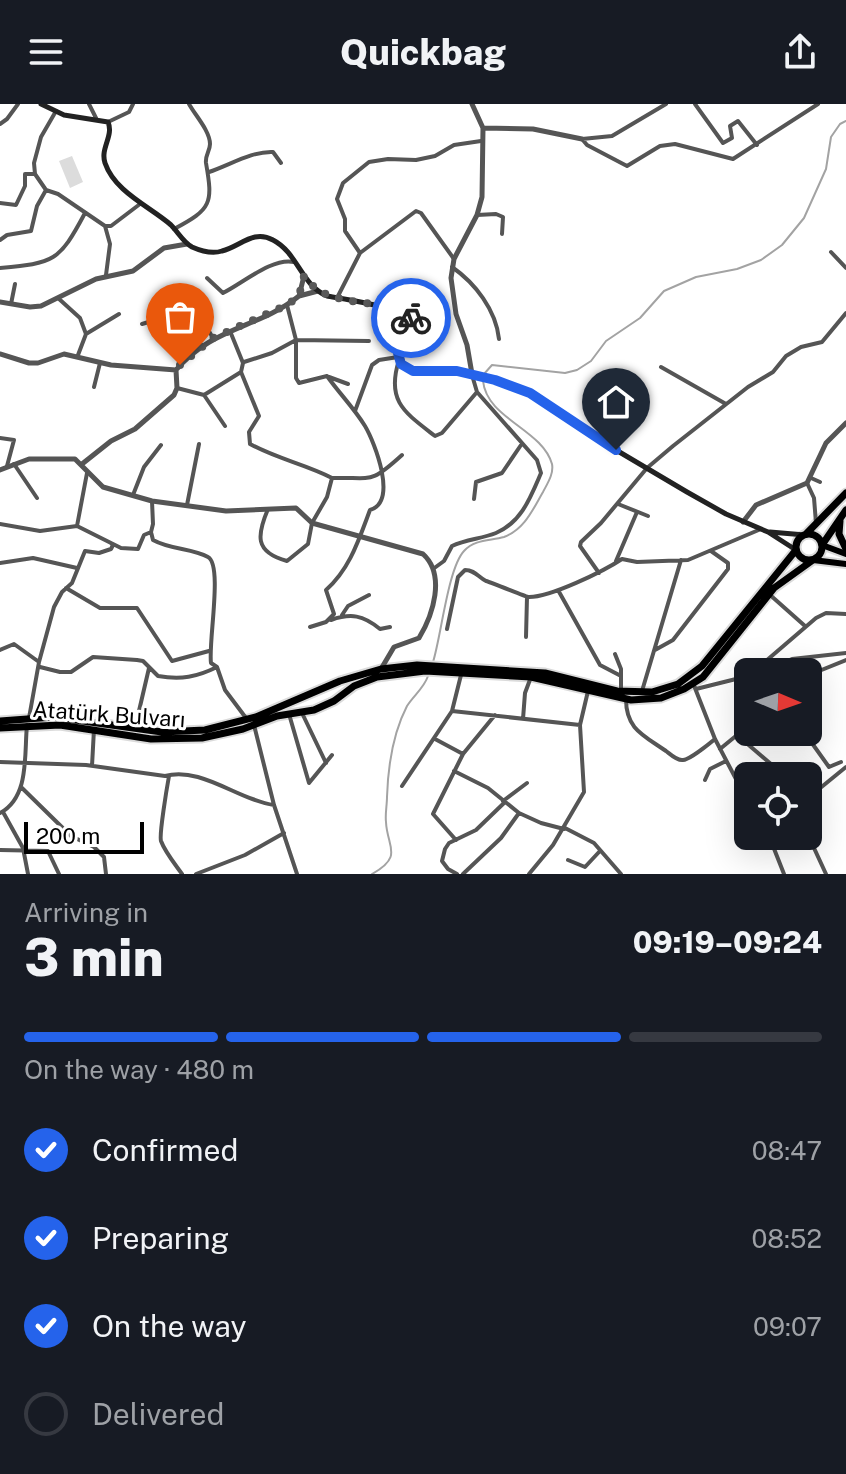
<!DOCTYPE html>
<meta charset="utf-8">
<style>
body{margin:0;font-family:"Public Sans",sans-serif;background:#242831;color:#f1f3f6;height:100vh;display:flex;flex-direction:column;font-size:30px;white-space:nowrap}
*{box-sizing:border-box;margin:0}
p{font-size:26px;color:#9ea1a6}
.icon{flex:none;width:44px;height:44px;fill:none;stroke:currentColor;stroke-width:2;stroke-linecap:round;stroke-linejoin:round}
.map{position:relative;height:770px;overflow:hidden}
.panel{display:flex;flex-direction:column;background:#171b24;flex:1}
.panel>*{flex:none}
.needle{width:52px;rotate:92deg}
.tools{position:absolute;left:734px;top:554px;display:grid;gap:16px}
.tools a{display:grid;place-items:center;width:88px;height:88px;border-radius:12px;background:#171b24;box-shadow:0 8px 32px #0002;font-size:40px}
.scale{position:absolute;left:24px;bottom:20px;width:120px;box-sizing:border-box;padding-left:8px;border:4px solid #000;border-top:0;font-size:22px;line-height:28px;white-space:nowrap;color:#000;-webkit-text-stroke:6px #fff;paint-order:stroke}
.pin{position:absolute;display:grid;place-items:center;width:68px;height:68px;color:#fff;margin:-82px -34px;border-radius:50% 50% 50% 0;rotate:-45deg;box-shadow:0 0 8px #0007}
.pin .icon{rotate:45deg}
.courier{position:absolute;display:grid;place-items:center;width:80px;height:80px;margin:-40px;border:6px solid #2563eb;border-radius:50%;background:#fff;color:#222;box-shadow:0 2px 10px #0007}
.head em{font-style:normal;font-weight:800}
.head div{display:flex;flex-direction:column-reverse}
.head{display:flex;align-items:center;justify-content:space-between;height:136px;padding:0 24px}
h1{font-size:52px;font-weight:800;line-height:60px}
.bar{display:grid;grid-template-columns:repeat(4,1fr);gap:12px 8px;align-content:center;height:96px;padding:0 24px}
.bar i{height:10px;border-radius:6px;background:#363941}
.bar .current{background:#2563eb}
.bar p{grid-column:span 4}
ol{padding:0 24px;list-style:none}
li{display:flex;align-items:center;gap:24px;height:88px}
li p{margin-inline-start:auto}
li .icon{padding:8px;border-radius:50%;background:#2563eb;color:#fff;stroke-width:4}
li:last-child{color:#9ea1a6}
li i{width:44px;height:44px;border:4px solid #363941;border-radius:50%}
header{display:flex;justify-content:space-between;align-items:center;height:104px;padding:0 24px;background:#171b24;font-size:36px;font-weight:800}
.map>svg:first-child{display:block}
</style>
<header><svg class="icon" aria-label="menu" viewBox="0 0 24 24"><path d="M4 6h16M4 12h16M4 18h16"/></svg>Quickbag<svg class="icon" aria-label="share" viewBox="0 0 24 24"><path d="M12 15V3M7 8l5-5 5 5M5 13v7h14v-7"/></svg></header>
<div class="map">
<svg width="846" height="770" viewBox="0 0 846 770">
<rect width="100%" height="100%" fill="#fff"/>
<path fill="#dcdcdc" d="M72,52L83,78L70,84L59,57Z"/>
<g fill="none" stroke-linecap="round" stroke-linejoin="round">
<path stroke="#a3a3a3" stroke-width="2" d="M484,270L492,261L565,269L577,266L591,257L606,237L640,214L664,187L696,173L737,165L761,156L782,141L804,114L826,65L831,33L840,20L846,17
M433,558C441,533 448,464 464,447C475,435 490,437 504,433C525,425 533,405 543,388C547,380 554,370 552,360C542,325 487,315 483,277
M372,770C404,752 387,743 386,718C385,710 387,701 387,693C388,662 393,629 407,602C414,591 424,584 428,572"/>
<g stroke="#dbdbdb" stroke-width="10">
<path id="primary" d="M822,441L846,450
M813,456L846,460"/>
</g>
<g stroke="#dbdbdb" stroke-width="11">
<path id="trunk" d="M840,417L839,430L846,445
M796 443a13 13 0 1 1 26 0a13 13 0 1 1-26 0Z
M806,430L846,389
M822,441L846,406
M0,617L54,613L162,628L205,626L256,613L340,577L381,565L417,561L545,569L617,587L652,588L678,580L702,562L796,446
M0,624L60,621L151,635L202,634L243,625L277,612L314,606L334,597L354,582L377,573L425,567L531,573L631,596L661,594L684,585L703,573L774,484L813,456"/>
</g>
<path stroke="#555" stroke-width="4" d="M89,0L96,14
M695,0L723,39L732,34L730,22L738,17L757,41
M56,7L41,33L34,59L35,70L46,86L58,90L105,122H111L140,100
M108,18L129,8L133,0
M0,20L7,15L18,0
M582,35L587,41L627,62L660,42L675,40L733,55L818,0
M582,35L612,32L666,0
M209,68C230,61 252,47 273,48L281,59
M0,99L16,101L25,82V70H35
M477,111L496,110L503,113L502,130
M105,122L110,140L106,171
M174,125C212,105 213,99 206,59C205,51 210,47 210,40C210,27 195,11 189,0
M0,136L7,131L31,127L37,102L46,86
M831,148L846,164
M360,149L345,127V115L337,95L343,79L369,58L388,55L416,56L435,52L454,41L481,37
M452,163C475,179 496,206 499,235
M0,164C54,159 59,158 85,109
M207,174L223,189C243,179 273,153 294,158
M58,194L80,214L86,230L78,251
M337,194L360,149L416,107L421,109L454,155
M11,200L15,180
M287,201L296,236V274L299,279L327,272C339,289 354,304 365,322C375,339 398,398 370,406C359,435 350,465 326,486L334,510L326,518L310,523
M142,220L185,207H197L213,234
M230,227L243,259L241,268L259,312L249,328L250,340C277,355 305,360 332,374
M86,230L119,210
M399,256C386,297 404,308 435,332L442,329L477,288
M244,258L272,249L296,236L369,237
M661,263L726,300
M329,273L348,280
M94,283L100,259
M177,284L204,291L225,322
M204,291L241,268
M355,307L372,261L379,256L398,253
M0,334L14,336L7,362
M14,360L37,394
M811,374L820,378
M807,379L814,394L816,419
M133,391L144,363L161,341
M474,395L476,378L502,369L521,341
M618,400L648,412
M187,401L199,340
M268,405C257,431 254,448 287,457L308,440L312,419L327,393L332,374C373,373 369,381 402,351
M0,420L40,427L77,422L87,369
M77,422L121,444L138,445L144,431L151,428L153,420L152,397
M151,428L153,436C171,446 192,444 208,453C223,461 208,539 211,559L217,563L225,586L246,614
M616,457L637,408
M0,459L33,454L77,464
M433,465L444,457L452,442C466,435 481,435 496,429C522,418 531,392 541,369L537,356L477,288L472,271
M599,469L580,442L581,438L601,419L647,364L673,342L748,283L773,268L786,252L801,243L822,238L846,209
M66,484L100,504H137L172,557L209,547
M558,486L600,561L621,572
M769,490L805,522
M342,511L348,502L369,491
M331,516C351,509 363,511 380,525L390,523
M447,525L458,473L465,466C475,466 478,473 486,477C493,479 524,492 528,493C549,494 604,467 622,455L637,458L688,456L761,425
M526,533L527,493
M0,546L14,540L39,558L29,614
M655,546L673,536L728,465V459L711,447
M615,550L621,565V585
M39,558L54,503L62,488L72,479L85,447L99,449L111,445L113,441L111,439
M40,563L60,568H71L93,553L137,556L143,557L158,572C181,576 197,573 217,563
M753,568L816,514L826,509L846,510
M761,568L792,555L846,549
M808,575L819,567L846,556
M693,579L715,635L748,698
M696,585L748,572
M642,587L681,456
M626,595C626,625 643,631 666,647C670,650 677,657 683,656C689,656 709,640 715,635
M452,607L580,621
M302,609L326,659
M289,610L309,679L332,651
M523,615L525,589L531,573
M254,621L274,701L297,770
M135,624L149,564
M804,628L829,663L841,658
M737,631L785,672
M435,635L463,650
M720,645L748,622
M0,658L86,661L165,672C201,662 238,696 274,701
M92,662L94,625
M454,667L488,684L519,709L541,719L564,725
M169,672C167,683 159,731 161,737C165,748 175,760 182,770
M705,676L710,665L726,657
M402,682L452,607L461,571
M21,683L71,732L94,743L104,753L106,770
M808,694L846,663
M503,697L527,679
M3,708L23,744L28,770
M0,709C30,693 24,650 27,621
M565,724L594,739L621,770
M808,731L826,770
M769,732L784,770
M456,736L433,710L463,650L495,611
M0,746L48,747L59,770
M568,756L585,763L599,748
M196,770L245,751L284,729
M457,770L448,765L442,757L445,745L449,739L476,726L504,699
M463,770L501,734L519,709
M529,770L553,741L584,688L580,621L588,587"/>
<path stroke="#555" stroke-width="5" d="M472,0L483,24L482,93L477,111L454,155L451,174L456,210L467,241L472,270
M483,24L533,25L582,35
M304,172L299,192L318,187
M0,198L30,203L41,202L96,175L133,167L164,144L187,140
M0,250L29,259H38L64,250L111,261L176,266
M82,360L111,337L135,325L174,291L177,284L176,266C212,223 259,224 299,192
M0,366L29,355H75L103,383L152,397L226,407L296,404L312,419L423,450C446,471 433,511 419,534L394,543L381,565
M743,418L756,401L807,379L826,339L846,319"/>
<path stroke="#222" stroke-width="5" d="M41,0L64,11L108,18C114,32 100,44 105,59C115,88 149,102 171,121C178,128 183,138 192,143C201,147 213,150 222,147C240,143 253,125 273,136C298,149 301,181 327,192C343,195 414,204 414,222C415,232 402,240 398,249L399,256L408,265L446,266L472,270L508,280L538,292L616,346L687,388L726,410L768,428L796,446
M770,428L805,431"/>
<use href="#primary" stroke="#000" stroke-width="6"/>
<use href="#trunk" stroke="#000" stroke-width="7"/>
</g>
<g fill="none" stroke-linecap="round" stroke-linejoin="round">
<path stroke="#595959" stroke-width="8" stroke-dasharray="0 14.4" d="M180,261L213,234L287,201L299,192L304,172C329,208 380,190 411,214"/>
<path stroke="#2563eb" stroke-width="10" d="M411,214C419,229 403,236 398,249L401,260L413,267H457L495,276L530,289L616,346"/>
</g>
<g text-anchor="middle" stroke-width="6" stroke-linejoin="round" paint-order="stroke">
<g font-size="22" fill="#000" stroke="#fff">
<text transform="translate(109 610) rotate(4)" y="8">Atatürk Bulvarı</text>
</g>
</g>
</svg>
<div class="tools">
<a><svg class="needle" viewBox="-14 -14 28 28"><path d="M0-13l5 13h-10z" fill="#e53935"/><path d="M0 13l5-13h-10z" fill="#9ea1a6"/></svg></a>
<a><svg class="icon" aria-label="locate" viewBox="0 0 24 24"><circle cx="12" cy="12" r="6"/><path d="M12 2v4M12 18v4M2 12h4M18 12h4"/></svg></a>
</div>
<div class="scale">200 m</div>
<div class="pin" style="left:180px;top:261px;background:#ea580c"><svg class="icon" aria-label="bag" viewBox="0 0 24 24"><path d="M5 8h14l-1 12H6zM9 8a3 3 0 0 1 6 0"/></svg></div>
<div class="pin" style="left:616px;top:346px;background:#1f2937"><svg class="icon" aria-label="home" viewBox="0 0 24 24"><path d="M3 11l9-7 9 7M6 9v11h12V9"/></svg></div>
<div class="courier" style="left:411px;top:214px"><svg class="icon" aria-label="bike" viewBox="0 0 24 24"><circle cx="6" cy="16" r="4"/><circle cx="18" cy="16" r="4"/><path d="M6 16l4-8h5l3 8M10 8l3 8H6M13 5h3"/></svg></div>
</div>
<section class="panel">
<div class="head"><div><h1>3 min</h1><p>Arriving in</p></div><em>09:19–09:24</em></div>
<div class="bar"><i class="current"></i><i class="current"></i><i class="current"></i><i></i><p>On the way · 480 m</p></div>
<ol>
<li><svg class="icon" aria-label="check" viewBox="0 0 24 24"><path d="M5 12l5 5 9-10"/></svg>Confirmed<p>08:47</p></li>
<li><svg class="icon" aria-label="check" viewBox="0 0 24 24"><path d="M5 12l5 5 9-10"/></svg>Preparing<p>08:52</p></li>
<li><svg class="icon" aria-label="check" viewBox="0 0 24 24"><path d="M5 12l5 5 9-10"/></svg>On the way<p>09:07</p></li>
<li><i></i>Delivered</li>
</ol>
</section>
